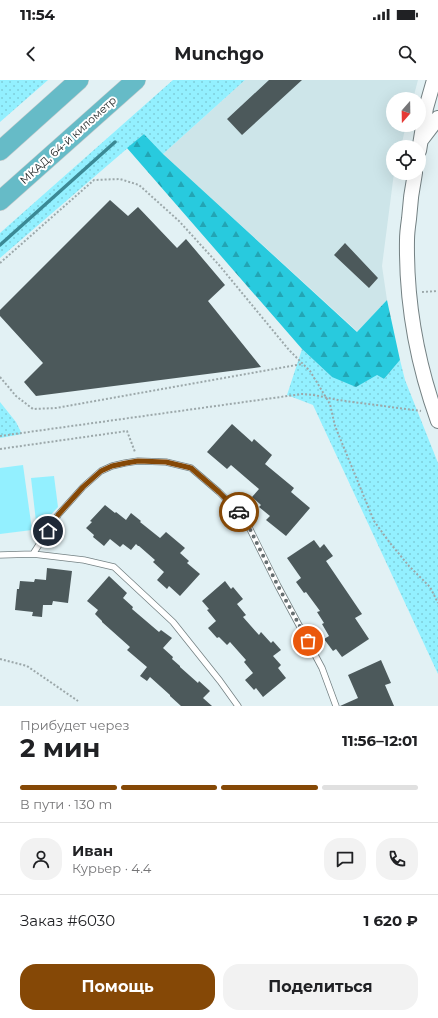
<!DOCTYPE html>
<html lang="ru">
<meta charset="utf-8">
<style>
body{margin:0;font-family:Montserrat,sans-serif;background:#f2f2f2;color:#202124;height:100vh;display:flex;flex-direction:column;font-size:15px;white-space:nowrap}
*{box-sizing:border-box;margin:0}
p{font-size:13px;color:#757577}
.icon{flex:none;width:22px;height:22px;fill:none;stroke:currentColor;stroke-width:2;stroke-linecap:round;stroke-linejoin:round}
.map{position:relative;height:626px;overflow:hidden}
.side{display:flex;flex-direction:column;background:#fff;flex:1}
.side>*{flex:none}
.needle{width:26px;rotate:200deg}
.tools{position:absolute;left:386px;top:12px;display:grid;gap:8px}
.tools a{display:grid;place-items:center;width:40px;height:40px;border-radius:50%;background:#fff;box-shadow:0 4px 16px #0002;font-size:20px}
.pin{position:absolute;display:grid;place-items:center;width:34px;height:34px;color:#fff;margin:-17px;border:2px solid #fff;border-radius:50%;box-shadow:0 1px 4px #0007}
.courier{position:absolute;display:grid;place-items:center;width:40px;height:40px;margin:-20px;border:3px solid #854806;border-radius:50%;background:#fff;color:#222;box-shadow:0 1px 5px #0007}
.headline em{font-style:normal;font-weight:700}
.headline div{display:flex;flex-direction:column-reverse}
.headline{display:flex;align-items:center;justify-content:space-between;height:68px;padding:0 20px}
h1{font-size:26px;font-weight:700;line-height:30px}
.bar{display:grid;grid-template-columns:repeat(4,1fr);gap:6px 4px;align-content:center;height:48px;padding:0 20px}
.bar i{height:5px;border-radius:3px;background:#e0e0e0}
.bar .selected{background:#854806}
.bar p{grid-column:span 4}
.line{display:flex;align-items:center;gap:10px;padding:0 20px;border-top:1px solid #e0e0e0}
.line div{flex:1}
.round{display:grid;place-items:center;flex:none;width:42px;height:42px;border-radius:16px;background:#f2f2f2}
.cta{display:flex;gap:8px;margin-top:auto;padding:8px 20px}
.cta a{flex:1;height:46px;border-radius:16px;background:#854806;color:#fff;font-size:16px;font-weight:700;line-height:46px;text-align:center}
.cta a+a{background:#f2f2f2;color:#202124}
.status{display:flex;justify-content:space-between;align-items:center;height:28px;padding:0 20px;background:#fff;direction:ltr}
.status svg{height:11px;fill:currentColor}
header{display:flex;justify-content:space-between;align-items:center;height:52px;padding:0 20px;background:#fff;font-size:18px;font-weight:700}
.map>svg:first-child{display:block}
</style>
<div class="status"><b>11:54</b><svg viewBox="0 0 49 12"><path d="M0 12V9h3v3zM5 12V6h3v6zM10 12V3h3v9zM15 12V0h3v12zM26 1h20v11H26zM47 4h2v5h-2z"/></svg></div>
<header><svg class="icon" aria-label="back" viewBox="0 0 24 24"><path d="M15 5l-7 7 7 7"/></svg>Munchgo<svg class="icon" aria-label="search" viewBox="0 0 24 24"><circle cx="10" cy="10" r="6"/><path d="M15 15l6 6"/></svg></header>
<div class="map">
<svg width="438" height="626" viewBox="0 0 438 626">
<defs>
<pattern id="grass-dots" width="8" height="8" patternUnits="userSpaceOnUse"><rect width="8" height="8" fill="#93f0ff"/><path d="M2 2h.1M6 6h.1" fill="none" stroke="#7ecedb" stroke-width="1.8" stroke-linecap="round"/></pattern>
<pattern id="forest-firs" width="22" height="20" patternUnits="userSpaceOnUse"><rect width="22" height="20" fill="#28cade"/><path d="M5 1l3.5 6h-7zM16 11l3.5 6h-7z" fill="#22a4b4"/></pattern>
</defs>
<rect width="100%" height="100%" fill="#e2f1f4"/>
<path fill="#cde5e9" d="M245,0H418L413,19H393V45H406L401,67H393V93H394L382,186L387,220L358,252L163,74Z"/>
<path fill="url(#grass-dots)" d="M0,0H48L0,42Z
M173,0H245L163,74L144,54L0,178V153Z
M302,269L332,297L377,295L384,299L400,280L405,300L438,383V594L313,325L287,315Z
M0,322L16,342L22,354L0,358Z"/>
<path fill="url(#forest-firs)" d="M144,54L163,74L357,252L387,220L400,280L384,299L377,295L356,307L332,297L302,269L127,68Z"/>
<path fill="#93f0ff" d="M23,385L32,450L0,454V388Z
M54,396L58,427L37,450L31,398Z"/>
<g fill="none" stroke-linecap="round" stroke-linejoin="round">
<path stroke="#3b8995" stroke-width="3.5" d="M0,165L115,62"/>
</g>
<path fill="#4c595b" d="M269,0H302L242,55L227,39Z
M110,120L128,136L138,127L177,168L186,159L225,205L208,221L261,287L36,316L24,302L43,283L0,236V230Z
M345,163L378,198L369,208L334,175Z
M232,344L252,362L254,359L272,375L265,384L294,408L291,412L310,428L286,456L266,440L270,436L259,427L261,425L252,417L259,409L231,385L227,389L207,372Z
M105,425L115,433L116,432L126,440L131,433L141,441L140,442L160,458L166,452L185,468L180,473L189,481L187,483L200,494L180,516L169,506L167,509L157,500L164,492L153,482L155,480L139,466H138L136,464L131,470L123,464L120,467L110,459L104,466L93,457L94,455L86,448L92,442L90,441Z
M314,460L320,468L324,464L333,476L326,481L362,534L355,538L369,559L342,577L336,569L333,571L324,559L329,556L322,544L324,543L317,532L320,531L306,512L304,513L296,502L301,498L287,478Z
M47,488L72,491L68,523L53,521L52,525H43L42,537L32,536L33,532L15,530L17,509H19L20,501L34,502L35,499L46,500Z
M109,496L127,513L123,518L133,527L132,529L159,552L161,550L172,558L163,568L173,577L172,579L180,586V587L198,603L199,601L210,611L203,618L212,626H181L170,616V615L150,597L147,601L140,596L147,587L127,570L130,567L102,542V541L95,534L98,530L87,521Z
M225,501L231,509L233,507L243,519L237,524L246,535L243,537L259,555L261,552L271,563L273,561L281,570L273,576L281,585L278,588L286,598L263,617L256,608L254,610L245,600L253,593L244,582L246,580L230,562L227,565L219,557L217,558L208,548L216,541L207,530L209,529L202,521Z
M381,580L391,603L385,605L394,626H340L358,618L348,595Z"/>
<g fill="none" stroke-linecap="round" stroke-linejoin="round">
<g stroke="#748183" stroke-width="7">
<path id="service" d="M33,474L58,435L83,407L101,391L112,386L125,383L138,381L166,382L191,388L219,412L244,437L278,506L322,588L336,626
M0,475L33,474L84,480L114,487L173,542L220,601L238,626"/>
</g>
<g stroke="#748183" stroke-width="16">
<path id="tertiary" d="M422,59L438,38
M419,71L426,28L434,0
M415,93C412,108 410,123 409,139C408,146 407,153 407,160C406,222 417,283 438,341"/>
</g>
<g stroke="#cacbcc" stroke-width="20">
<path id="trunk" d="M0,71L79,0
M0,121L136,0"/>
</g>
<path stroke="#9ca8aa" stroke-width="2" stroke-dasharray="2 2" stroke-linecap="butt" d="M0,183L94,100L120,99L139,105L179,141L219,185L289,270L310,291L330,324L335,346L374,441L390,463L409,486L430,507L438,523
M422,212L438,211
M0,297L16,316L33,329L56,328L302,284
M0,356L302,314L314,315L338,320L421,331
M0,369L127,351L135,372
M0,579L27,586L78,621"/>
<use href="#service" stroke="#fff" stroke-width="5.5"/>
<use href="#tertiary" stroke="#fff" stroke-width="14"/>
<use href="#trunk" stroke="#66bbc7" stroke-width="19"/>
</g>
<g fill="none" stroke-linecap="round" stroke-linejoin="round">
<path stroke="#666e70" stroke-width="4" stroke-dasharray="0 7.2" d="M239,432L244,437L278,506L308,561"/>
<path stroke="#854806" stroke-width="5" d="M48,451L58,435L83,407L101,391L112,386L126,383L138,381L166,382L191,388L219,412L239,432"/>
</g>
<g text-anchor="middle" stroke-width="4" stroke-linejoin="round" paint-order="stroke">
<g font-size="11" fill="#232829" stroke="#fff">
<text transform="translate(68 60) rotate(-42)" y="4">МКАД, 64-й километр</text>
</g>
</g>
</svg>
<div class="tools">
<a><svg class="needle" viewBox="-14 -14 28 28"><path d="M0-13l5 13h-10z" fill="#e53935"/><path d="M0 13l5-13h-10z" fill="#757577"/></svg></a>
<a><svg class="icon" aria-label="locate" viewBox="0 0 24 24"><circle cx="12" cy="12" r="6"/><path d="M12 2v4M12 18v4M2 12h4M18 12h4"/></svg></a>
</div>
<div class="pin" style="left:308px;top:561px;background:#ea580c"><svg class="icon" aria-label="bag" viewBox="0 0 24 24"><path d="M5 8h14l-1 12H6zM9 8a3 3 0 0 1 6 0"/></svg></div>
<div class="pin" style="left:48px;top:451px;background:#1f2937"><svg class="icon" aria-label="home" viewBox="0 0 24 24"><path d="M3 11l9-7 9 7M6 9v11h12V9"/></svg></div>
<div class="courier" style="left:239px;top:432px"><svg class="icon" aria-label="car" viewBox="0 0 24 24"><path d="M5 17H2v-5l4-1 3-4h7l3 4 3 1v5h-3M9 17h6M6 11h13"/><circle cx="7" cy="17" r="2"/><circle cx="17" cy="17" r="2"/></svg></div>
</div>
<section class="side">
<div class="headline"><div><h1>2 мин</h1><p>Прибудет через</p></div><em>11:56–12:01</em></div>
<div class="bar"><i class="selected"></i><i class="selected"></i><i class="selected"></i><i></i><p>В пути · 130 m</p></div>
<div class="line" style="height:72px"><a class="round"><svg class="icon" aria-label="person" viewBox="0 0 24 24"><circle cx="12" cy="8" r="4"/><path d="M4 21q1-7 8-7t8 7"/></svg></a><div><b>Иван</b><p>Курьер · 4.4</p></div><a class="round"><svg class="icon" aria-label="chat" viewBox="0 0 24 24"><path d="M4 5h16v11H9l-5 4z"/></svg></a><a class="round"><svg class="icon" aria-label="phone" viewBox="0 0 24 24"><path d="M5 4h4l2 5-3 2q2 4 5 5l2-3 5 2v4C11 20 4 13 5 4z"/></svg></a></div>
<div class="line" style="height:52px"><div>Заказ #6030</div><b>1 620 ₽</b></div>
<div class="cta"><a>Помощь</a><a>Поделиться</a></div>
</section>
